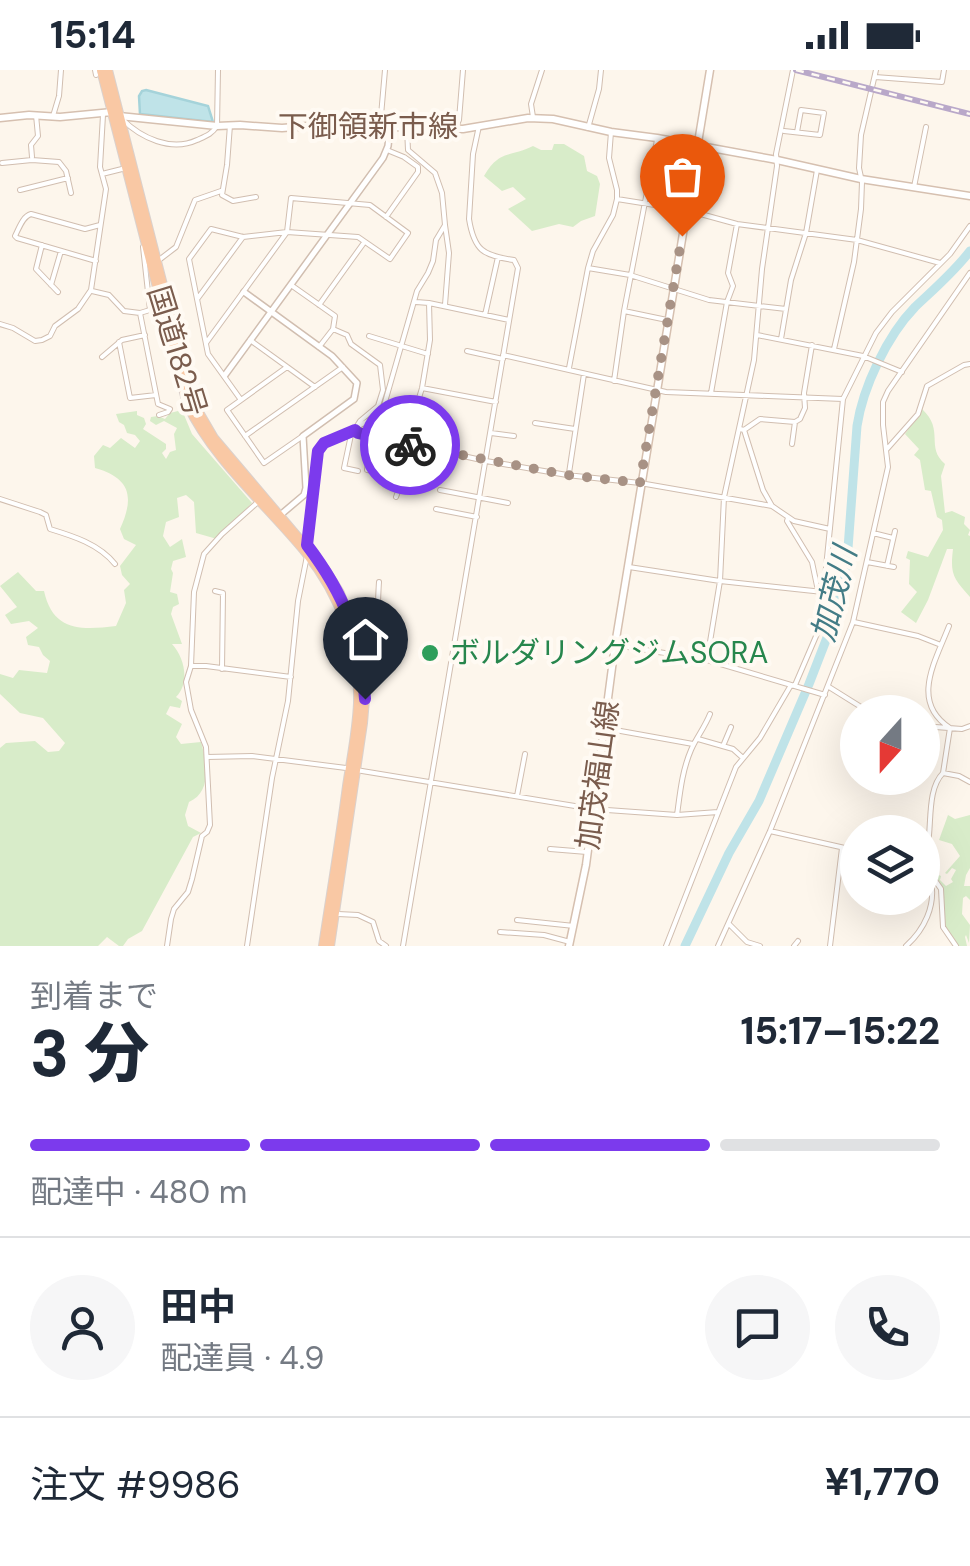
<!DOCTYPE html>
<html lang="ja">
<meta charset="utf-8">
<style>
body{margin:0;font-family:"DM Sans","Noto Sans JP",sans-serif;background:#f6f6f7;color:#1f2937;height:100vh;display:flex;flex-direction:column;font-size:38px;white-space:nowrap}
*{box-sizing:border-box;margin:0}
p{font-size:32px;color:#747a83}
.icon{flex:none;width:55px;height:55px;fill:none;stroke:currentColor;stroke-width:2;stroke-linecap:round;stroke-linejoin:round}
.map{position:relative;height:876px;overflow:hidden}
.sheet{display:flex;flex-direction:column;background:#fff;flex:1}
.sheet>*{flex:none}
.needle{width:65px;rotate:201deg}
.buttons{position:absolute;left:840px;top:625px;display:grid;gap:20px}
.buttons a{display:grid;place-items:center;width:100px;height:100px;border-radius:50%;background:#fff;box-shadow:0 10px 40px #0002;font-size:50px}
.pin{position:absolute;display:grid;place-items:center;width:85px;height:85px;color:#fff;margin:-102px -42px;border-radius:50% 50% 50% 0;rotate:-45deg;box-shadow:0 0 10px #0007}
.pin .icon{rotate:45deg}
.courier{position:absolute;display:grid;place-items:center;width:100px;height:100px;margin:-50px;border:8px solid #7c3aed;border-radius:50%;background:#fff;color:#222;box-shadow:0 2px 12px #0007}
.overview em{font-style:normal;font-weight:800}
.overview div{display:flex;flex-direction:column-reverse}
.overview{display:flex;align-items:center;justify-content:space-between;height:170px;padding:0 30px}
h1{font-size:65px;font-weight:800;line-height:75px}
.bar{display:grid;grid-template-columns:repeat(4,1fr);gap:15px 10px;align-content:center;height:120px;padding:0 30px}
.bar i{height:12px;border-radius:8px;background:#e0e1e3}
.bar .active{background:#7c3aed}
.bar p{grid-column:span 4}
.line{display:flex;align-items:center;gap:25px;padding:0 30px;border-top:2px solid #e0e1e3}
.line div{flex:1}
.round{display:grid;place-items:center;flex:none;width:105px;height:105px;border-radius:52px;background:#f6f6f7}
.status{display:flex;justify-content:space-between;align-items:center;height:70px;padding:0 50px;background:#fff;direction:ltr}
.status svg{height:28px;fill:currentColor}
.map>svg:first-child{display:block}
</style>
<div class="status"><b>15:14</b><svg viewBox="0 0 49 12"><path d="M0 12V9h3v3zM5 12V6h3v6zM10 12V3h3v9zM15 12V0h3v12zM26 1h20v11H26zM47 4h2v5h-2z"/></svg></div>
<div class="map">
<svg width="970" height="876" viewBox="0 0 970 876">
<rect width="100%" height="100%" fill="#fdf6ec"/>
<path fill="#d8ecc9" d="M554,74H564L584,86L587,101L597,106L600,114L595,146L581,151L573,157L559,154L532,161L508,139L526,129L513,117L502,121L484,106C500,79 509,88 533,76L541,80H552Z
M922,339C945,360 925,377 945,394L941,406L945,443L952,441L965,447L964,454L970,460L968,465L970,466V527C953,508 950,504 953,479H947L928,530L916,553L901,542L917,522L909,514L910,490L906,488L908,481L928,487L943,460L942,450L937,447L931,421L925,420L920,390L914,385L919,379L905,364Z
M182,340L192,364L252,433L217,469L196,463L194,432L186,425L177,428L179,447L166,452L163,466L170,477L182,469L186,487L173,491L171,499L173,503L170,522L177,524L179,534L173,537L171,544L182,574H172C185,588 190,613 176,627L182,631L180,638L170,636L166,644L182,654L176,667L181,674L201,672C207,693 212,722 189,732L185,745L188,756L201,763L193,767L142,861L128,869L123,876H119L107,867L98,876H0V678L6,673L35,671L48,682L59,681L65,673L43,648L20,643L0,624V604L13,608L19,600L47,603L50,591L43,585L39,577L28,575L26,567L38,558L29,551L11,554L5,545L17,537L0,516L18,502L36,521H44C53,562 82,560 116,556L126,533L124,520L130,514L122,505L120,496L136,475L124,469L120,459C135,426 130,408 95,398L94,386L103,375L110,378L121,368L135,378L140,371L135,365L127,363L124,355L119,352L116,344L137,341V345L144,348L146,354L143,359L166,374V379L162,383L166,389L170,382L176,380L174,364L177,358L164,351L156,355L150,351L151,347L158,346L165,349L170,343Z
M948,745L955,749L970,745V798L966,805L964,816H970V830L966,826L963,828L962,844L970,855L969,873L966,865L965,867L967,876H957L945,857L942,817L925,794H931L929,798L931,802L941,806L940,810L946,816L953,812L951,809L956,800L952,798L947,804L945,803L960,786L952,774L939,770Z"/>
<path fill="#bfe3e8" stroke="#a5d3da" stroke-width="2.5" d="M146,20L208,36L213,52L140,44L139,26L142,21Z"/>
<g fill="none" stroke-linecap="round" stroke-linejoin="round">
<path stroke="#bfe3e8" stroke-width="9" d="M685,876L729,783L759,731L809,614L835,547L847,492L857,356C863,317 887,266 915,237C934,219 954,202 970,181"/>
<g stroke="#d1beb0" stroke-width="6">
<path id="minor" d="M95,0L96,5
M875,7L942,12L944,0
M53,46L59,26L61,0
M533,47L531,34L542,0
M122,49C141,68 171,82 197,70C206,66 212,64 217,56L218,0
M230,55L227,95L222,125L233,131L256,127
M380,57L385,0
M588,58L599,19L601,0
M455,59L459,50L463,0
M784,61L820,65L824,43L801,40L797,62
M32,87L31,75L38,66L36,45
M2,93L32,90L59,92L66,101L71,123
M102,104L126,98
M914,117L926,57
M20,120L68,108
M617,129L686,140L737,154L857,170L940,193
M386,147L418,102V97L404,87L387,80
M445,155L449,183L445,235
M42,175L36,199L58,222
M143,177L150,240L140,243L158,334L170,339L168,342L159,345
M159,190L176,177L195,130L221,121
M96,191L17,168L15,166C19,158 23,146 31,144L85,159L100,155
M588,198L630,205L709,230L786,239
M51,215L61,181
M291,215L335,246L333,259L319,277
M92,221L109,225L124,241L140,243
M198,228L243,167
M416,232L429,233L509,250
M319,235L363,174
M624,241L667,250
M485,245L498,187
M0,254L13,258L35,271L42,270L50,266L55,256L78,239L91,220L106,119L100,97L103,45
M333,259L347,265L351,274L380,295L383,320L378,336L360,351L351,365L344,398L358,401
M757,265L863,286L902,302
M369,266L428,284
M781,269L791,210L806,163L817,100
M250,270L315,317
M119,272L130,328L156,325
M206,273L287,162L291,128L370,135L408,163L390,189L358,167L287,162L243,167L211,159L189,189L208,284L241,330
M834,279L854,192L861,139L862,112L859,98L861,65L876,0
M467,281L503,289
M503,285L666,322L843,329
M102,287L122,270L145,265
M287,297L227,340L264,393L303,366
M569,298L588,198L593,181L613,145L617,129V120L609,88L611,62
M614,311L624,241L657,70
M422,318L496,332
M711,323L727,232L733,216L728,203L737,154
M535,353L575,359
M355,359L358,363L486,391L567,405L640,413L772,436L794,451L830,459
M740,359L744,360L763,420L772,436
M744,360L760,349L795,352
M491,363L514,366
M245,366L343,297
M371,368L367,400L388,403L392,371
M792,374L795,352L800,349L805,338L804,323L812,275
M887,379L918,344L927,316L964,295L970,294
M569,403L584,304
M440,420L508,433
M396,427L406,400L405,374L422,318L430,270L429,233
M0,429L40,442L46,445L50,459C73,466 99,474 115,494
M436,439L477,447
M788,448L787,451L812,492L817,516L823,522
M873,463L893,468
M307,476L318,381C335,361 365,359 383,339L417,221L428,203L433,191L436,170L445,155L442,123L435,103L408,80L407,58
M867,492L894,497
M887,496L895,461
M629,497L720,511L823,522
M215,521L223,523L222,599
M854,552L918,566L941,575
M949,556C935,592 910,632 950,658
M616,575L707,590L825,625
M707,590L720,511L724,427L754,290L762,199L777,96L776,84L793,0
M191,596H206L291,607
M363,604C379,585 377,537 379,512
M795,615L820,557L843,329L876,263L892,242L950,184L970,156
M829,617L869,642
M922,656L962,659L970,656
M604,658L693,674
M698,669L733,679L743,688
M723,676L731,657
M207,687L252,686L346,698
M356,700L593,739L677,745L718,742
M943,703L959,706L970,712
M517,726L525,684
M677,745C680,723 682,701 691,680C696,668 705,657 710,644
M770,761L858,781
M550,779L587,782
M932,809H934L941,819L943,857L956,876
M338,844L358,845L373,852L379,871L386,876
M517,850L574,856
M729,854L747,872L760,876
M500,862L544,865L570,872
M167,876L171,849L174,839L188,822L192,809L202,766L207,762L210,755L206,677L191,640L186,612L191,596L194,522L204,484L222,464L259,431
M247,876L272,708L288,631L298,531L307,486
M403,876L518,198L514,190C483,186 474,180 469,149L473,84L479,56
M666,876L736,697L760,668L791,615
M718,876L770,761L853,552L888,397L883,355V332L888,321L970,203
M794,876L798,871
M830,876L842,778
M906,876C924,860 936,836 931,811C929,803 923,798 924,789C925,781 928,773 929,765C931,745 929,717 943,703L950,658"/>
</g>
<g stroke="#d1beb0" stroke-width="8">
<path id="tertiary" d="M244,222L332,286L357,313L354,329L303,366L306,418L304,425L278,447
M225,305L383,88L388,76L390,57"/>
</g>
<g stroke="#d6c0b0" stroke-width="9">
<path id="secondary" d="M0,48L29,45L60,47L112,42L119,46L217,56L240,55L282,58L347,53L390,57L463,59L528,48L553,49L611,62L657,68L777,90L861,109L970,126
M569,876L586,795L615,575L710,0"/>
</g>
<g stroke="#dad1cd" stroke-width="10">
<path id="trunk" d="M101,0L187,334C214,391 266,434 306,483C340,525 360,579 358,633C357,661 351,689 347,716C340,770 331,823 323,876
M108,0L193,332L214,368L325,499L340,523L356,567L363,604L365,629L363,653L330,876"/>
</g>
<use href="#minor" stroke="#fff" stroke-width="4"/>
<use href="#tertiary" stroke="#fff" stroke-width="5"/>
<use href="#secondary" stroke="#fff" stroke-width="6"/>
<use href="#trunk" stroke="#f9c8a4" stroke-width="8"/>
<g stroke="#b9a8c9" stroke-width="6">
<path id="rail" d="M796,0L970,44"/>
</g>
<use href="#rail" stroke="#fffaf3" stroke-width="2.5" stroke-dasharray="8" stroke-linecap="butt"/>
</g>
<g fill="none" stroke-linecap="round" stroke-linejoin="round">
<path stroke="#a89285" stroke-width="10" stroke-dasharray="0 18" d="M410,375L567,405L640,413L682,166"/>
<path stroke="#7c3aed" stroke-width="12" d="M365,629C361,567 345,525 307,475L318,381L324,373L355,360L358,363L410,375"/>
</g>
<circle fill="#2e9e5b" stroke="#fffaf3" stroke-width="4" cx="430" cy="583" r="10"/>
<g text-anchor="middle" stroke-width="8" stroke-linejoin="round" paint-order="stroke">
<g font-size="30" fill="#7a5c4d" stroke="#fffaf3">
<text x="368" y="67">下御領新市線</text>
<text transform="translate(177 281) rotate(73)" y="10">国道182号</text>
<text transform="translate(598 705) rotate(-82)" y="10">加茂福山線</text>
</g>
<g font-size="30" fill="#27864d" stroke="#fffaf3" text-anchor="start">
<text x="450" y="593">ボルダリングジムSORA</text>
</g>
<g font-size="32" font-style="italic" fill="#437c86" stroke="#fffaf3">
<text transform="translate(834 524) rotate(-76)" y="11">加茂川</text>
</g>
</g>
</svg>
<div class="buttons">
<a><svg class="needle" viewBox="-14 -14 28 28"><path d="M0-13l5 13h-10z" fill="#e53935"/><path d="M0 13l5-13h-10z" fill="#747a83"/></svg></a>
<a><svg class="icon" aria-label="layers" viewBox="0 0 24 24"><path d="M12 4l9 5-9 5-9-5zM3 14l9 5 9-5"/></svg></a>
</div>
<div class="pin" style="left:682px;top:166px;background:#ea580c"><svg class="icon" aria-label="bag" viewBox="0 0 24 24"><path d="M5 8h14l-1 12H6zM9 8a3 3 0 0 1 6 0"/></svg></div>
<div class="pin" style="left:365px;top:629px;background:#1f2937"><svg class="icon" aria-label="home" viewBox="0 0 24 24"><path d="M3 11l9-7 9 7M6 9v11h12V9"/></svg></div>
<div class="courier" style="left:410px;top:375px"><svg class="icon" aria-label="bike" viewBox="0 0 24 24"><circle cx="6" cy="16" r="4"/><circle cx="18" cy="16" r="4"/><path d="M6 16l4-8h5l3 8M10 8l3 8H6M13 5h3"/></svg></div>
</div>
<section class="sheet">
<div class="overview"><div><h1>3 分</h1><p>到着まで</p></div><em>15:17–15:22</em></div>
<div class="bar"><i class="active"></i><i class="active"></i><i class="active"></i><i></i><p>配達中 · 480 m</p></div>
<div class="line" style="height:180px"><a class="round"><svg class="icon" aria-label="person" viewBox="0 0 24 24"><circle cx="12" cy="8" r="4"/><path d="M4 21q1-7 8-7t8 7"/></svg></a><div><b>田中</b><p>配達員 · 4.9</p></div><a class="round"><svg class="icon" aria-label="chat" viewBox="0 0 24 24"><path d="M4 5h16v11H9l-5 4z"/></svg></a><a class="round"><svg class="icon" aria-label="phone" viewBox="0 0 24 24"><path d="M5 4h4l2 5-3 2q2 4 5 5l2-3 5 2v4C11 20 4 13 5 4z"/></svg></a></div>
<div class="line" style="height:130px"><div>注文 #9986</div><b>¥1,770</b></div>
</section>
